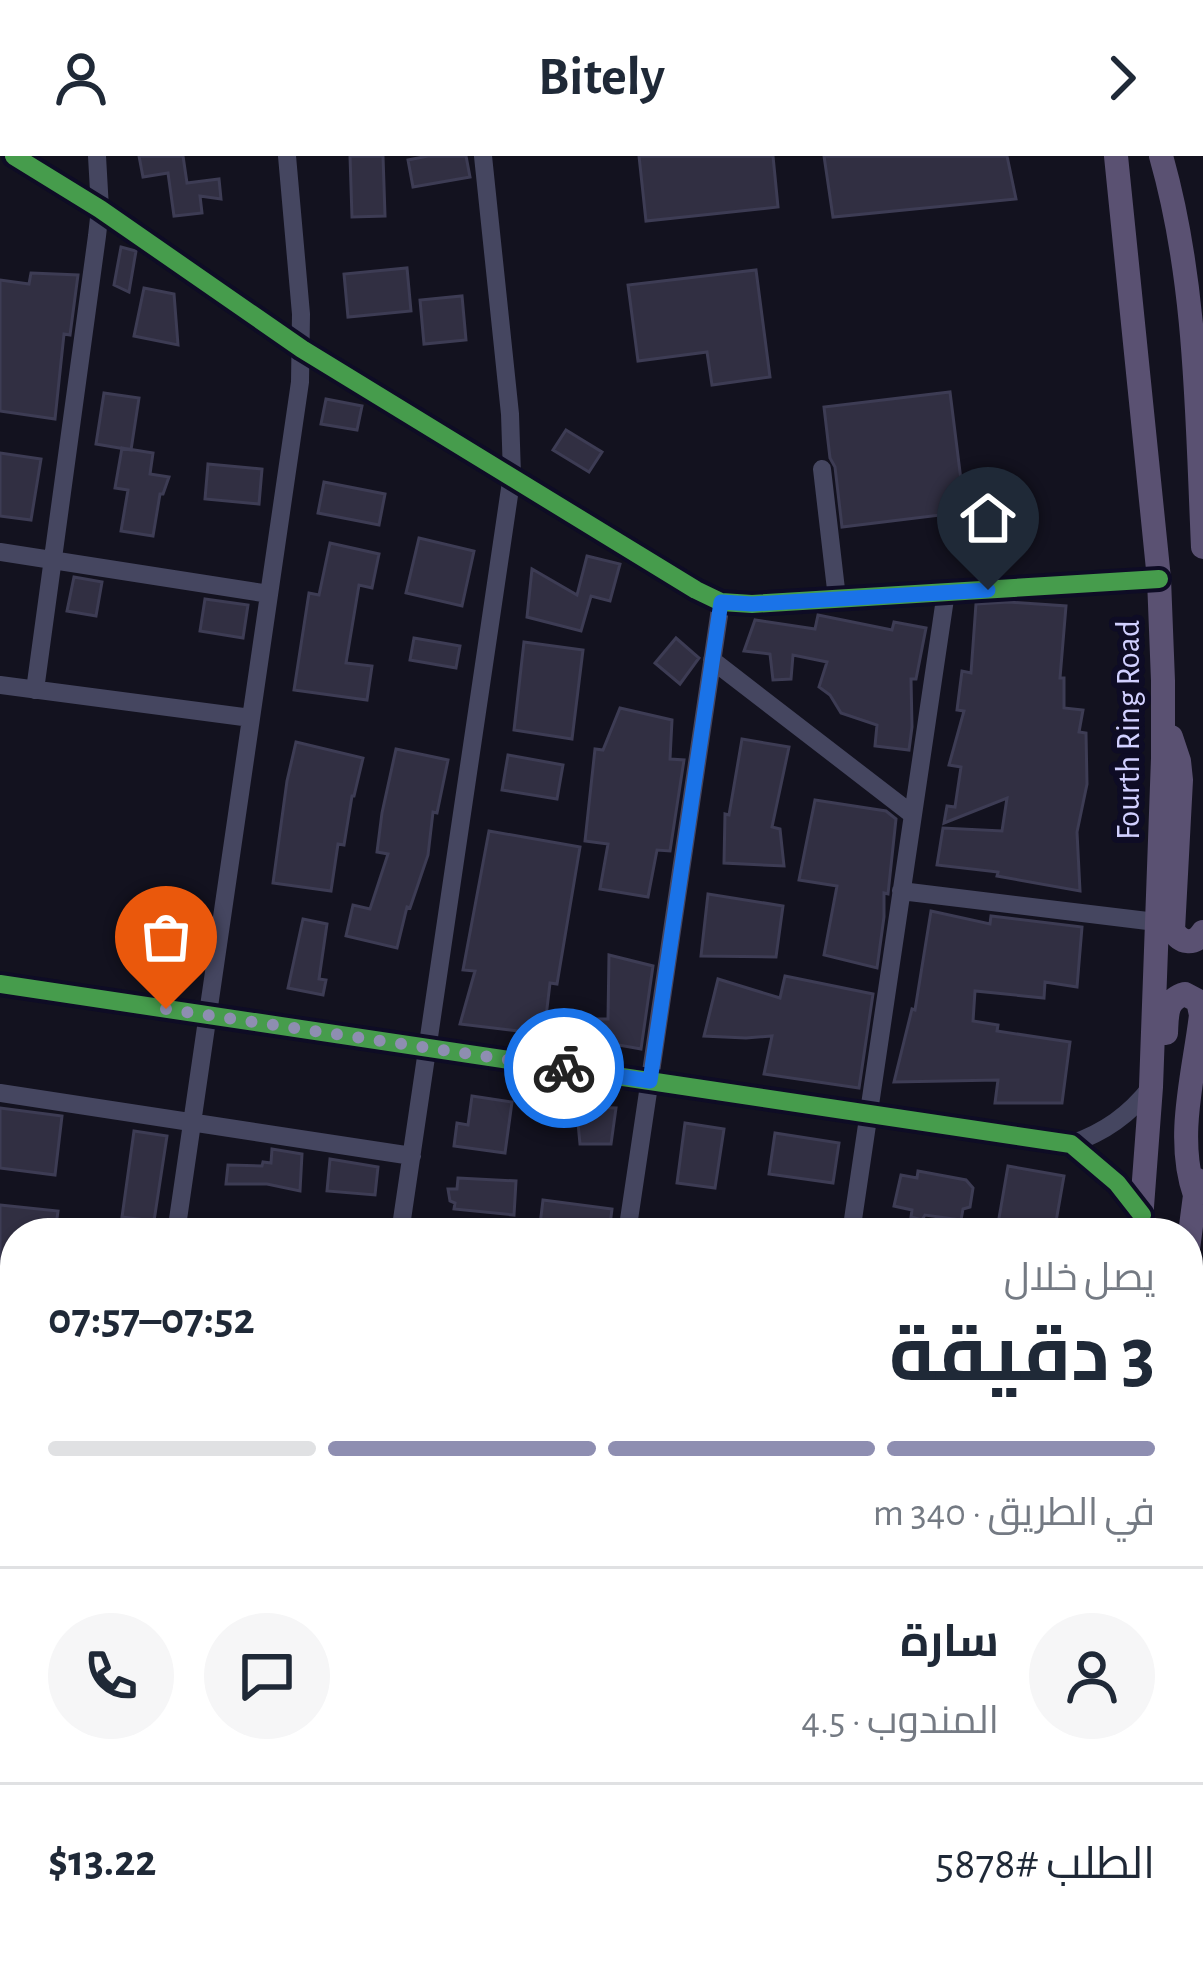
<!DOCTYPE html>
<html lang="ar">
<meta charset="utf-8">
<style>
body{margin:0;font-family:"Alegreya Sans",Cairo,sans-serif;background:#f6f6f7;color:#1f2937;direction:rtl;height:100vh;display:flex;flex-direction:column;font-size:45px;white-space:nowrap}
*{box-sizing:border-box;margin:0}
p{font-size:39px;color:#747a83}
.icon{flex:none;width:66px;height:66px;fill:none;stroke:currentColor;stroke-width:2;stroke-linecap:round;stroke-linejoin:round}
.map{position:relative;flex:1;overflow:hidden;direction:ltr}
.drawer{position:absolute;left:0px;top:1062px;width:1203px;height:747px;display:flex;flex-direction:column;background:#fff;border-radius:48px 48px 0 0;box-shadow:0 3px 9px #0004;direction:rtl}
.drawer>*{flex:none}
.pin{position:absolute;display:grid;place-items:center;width:102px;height:102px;color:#fff;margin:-123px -51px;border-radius:50% 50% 50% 0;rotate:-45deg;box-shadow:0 0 12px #0007}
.pin .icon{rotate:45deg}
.courier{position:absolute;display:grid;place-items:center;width:120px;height:120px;margin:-60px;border:9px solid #1a73e8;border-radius:50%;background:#fff;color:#222;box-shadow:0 3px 15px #0007}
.headline em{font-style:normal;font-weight:700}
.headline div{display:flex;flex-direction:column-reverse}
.headline{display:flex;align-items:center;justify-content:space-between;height:204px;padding:0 48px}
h1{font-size:78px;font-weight:700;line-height:90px}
.bar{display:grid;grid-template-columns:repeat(4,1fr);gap:18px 12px;align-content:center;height:144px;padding:0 48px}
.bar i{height:15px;border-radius:9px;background:#e0e1e3}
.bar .current{background:#8e8eb1}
.bar p{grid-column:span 4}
.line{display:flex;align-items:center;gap:30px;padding:0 48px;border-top:3px solid #e0e1e3}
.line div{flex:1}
.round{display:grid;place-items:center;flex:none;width:126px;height:126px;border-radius:63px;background:#f6f6f7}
header{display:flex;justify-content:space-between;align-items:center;height:156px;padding:0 48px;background:#fff;font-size:54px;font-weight:700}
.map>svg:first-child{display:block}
</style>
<header><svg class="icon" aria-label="forward" viewBox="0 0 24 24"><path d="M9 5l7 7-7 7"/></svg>Bitely<svg class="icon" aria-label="person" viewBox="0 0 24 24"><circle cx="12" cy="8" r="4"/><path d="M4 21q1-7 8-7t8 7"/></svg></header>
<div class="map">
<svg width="1203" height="1808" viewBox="0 0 1203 1808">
<rect width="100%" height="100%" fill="#13121f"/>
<path fill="#312f42" stroke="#3d3c54" stroke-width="3" d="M139,0H183L187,27L219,23L221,43L200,40L202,57L174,60L168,17L143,21Z
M350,0H383L385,60L352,61Z
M428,0H466L470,21L413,31L408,4Z
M639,0H773L778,51L646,65Z
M824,0H1007L1016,43L833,61Z
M121,91L136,95L129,136L114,129Z
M407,112L411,155L348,161L344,118Z
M756,114L770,221L712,229L707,196L638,205L628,129Z
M31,117L78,119L70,179L64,178L55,263L0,255V124L29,128Z
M144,132L174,138L178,189L134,180Z
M462,140L466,184L424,188L420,144Z
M950,236L965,356L842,371L835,311L830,302L824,251Z
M104,237L139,242L131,294L96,288Z
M326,243L362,250L357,274L321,268Z
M566,274L602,296L589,316L553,294Z
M122,292L153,297L150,318L169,321L163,338H160L153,380L121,375L128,334L115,332Z
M0,297L41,303L31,364L0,360Z
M208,308L262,313L259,348L205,343Z
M324,326L385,338L379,369L318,357Z
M419,382L474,395L462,450L406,437Z
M330,387L379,398L372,432L359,429L346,507L372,510L367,544L294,534L309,437L319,439Z
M587,400L620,408L610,445L591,440L581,475L527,461L532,413L577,439Z
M74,421L102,426L96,460L67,455Z
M205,443L248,449L243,482L200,475Z
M1009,446L1066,450L1060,522H1064V552L1083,554L1079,576L1086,577L1087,628L1077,676L1080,735L997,720L998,716L937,709L943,672L1002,675L1007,642L944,667L947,650L955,651L961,611L949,609L964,555L957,554L962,515L971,517L976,448Z
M818,459L892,474L894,466L926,472L916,523H911L912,571L909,594L875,590L877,569L841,557L830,539L819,531L827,506L793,499L791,523L773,524L770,498L744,495L755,464L815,473Z
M414,482L460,490L456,512L410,504Z
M676,482L699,502L680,528L655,507Z
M524,486L583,494L572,583L514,574Z
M620,552L672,564L670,603L684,604L670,695L657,694L648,741L600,733L608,688L585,685L595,593L603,594Z
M742,583L789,591L772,671L780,673L784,710L724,707L725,658L729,659Z
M296,586L363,602L354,640H352L344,689L338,688L331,735L273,727L287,625Z
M396,593L448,604L437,657L433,656L428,699L410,752L407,751L397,792L346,780L353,749L370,753L388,698L377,696L382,657Z
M508,599L563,609L557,643L502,634Z
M815,644L886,655L896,663L888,738L884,737V761L877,812L824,799L837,730L799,724Z
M489,675L580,691L557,828L550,827L544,878L460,868L475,815L463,814Z
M708,738L783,750L776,801L701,800Z
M931,755L990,768L991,760L1082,771L1077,831L1045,826L1044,842L975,835L973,865L998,869L997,875L1070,886L1062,947H995L998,924L894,926L912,853L915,854Z
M303,763L327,768L319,823L326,824L323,839L288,832Z
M609,799L653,810L641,893L585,883L588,863H608Z
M785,820L873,838L859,932L764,918L772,880L746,882L704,880L718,823L780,842Z
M472,940L512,946L505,997L454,990L457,967L468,969Z
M586,951L616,952L611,988H580L578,967L584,966Z
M0,952L62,960L55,1019L0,1012Z
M685,967L724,973L715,1032L677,1027Z
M134,975L167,980L154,1065L122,1061Z
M775,977L839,987L833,1027L769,1018Z
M272,993L302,998L300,1035L267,1028H226L228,1009L262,1010L263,1006L271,1007Z
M330,1003L378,1011L375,1039L327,1035Z
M1008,1010L1064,1020L1054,1077H1004L1006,1067L998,1068Z
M918,1015L966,1024L973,1032L970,1051L963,1053L961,1064L925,1059L922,1064L911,1061L912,1054L894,1050L901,1019L917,1022Z
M458,1022L516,1025L514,1059L454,1053L455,1047L450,1045L448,1033H457Z
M543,1044L612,1053L609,1077H539Z
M0,1049L58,1055L55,1077H15V1115L0,1113Z
M0,1181L15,1183V1298L0,1295Z
M0,1353L15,1356V1395L6,1438H0Z
M0,1477L15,1479V1534L0,1532Z
M1188,1558L1203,1560V1659L1196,1709L1188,1708Z
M3,1603L15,1605V1734L0,1731V1626Z
M664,1794H720V1808H661Z
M786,1794H842L841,1808H783Z"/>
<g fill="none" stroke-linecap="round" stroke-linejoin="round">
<path stroke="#454660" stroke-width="18" d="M14,0L100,53L302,193L696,434L721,446L752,448L1159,423
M822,313L837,442
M0,396L269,438
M712,504L913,659
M0,529L251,562
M35,534L97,80L100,53L97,0
M901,735L1156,766
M0,828L1071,988L1117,1027L1142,1059
M0,937L412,1000
M1071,988C1105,976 1129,959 1151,931
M176,1077L300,226L301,158L287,0
M400,1077L512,319L510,258L483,0
M627,1077L721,446
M851,1077L946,436
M1188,1150L1203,1152
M0,1329L15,1331
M907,1794L961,1801
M518,1808L520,1794
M743,1808L745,1794
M854,1808L856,1794"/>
<path stroke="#5a5172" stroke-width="24" d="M1116,0L1159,423L1163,525V602L1151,931L1140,1077
M1161,0C1197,126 1197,261 1203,391
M1171,581L1179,605L1181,624L1173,774C1180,787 1194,790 1203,776
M1166,877C1167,861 1165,843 1185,838L1198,845L1201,859C1194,918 1175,982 1195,1039
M1188,1093L1197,1024
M1014,1808L1016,1794
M1051,1808L1054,1794"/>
<path stroke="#65506d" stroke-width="27" d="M26,1794L122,1808
M237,1808L261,1802L313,1808"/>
<g stroke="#0e0c25" stroke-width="26">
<path id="cycleway" d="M14,0L100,53L302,193L696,434L721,446L752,448L1159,423
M0,828L1071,988L1117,1027L1142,1059"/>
</g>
<use href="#cycleway" stroke="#469c4c" stroke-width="18"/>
</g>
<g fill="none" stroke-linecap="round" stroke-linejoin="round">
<path stroke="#8e8eb1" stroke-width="12" stroke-dasharray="0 21.6" d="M166,853L564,912"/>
<path stroke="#1a73e8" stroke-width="15" d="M564,912L650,925L721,446L752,448L988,434"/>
</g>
<g text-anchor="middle" stroke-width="12" stroke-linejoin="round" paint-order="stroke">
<g font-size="33" fill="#d1d0ff" stroke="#0e0c25">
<text transform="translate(1127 574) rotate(-90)" y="12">Fourth Ring Road</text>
</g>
</g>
</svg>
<div class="pin" style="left:166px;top:853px;background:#ea580c"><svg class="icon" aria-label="bag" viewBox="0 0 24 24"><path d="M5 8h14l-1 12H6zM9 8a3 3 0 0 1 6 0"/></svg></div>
<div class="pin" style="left:988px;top:434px;background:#1f2937"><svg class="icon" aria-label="home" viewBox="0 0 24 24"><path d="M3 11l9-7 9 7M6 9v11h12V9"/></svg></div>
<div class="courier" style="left:564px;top:912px"><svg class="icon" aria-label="bike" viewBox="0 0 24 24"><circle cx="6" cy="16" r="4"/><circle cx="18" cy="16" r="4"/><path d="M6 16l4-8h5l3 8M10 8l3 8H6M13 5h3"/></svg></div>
<section class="drawer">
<div class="headline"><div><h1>3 دقيقة</h1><p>يصل خلال</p></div><em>07:52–07:57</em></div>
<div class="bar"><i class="current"></i><i class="current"></i><i class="current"></i><i></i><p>في الطريق · 340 m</p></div>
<div class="line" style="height:216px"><a class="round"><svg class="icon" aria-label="person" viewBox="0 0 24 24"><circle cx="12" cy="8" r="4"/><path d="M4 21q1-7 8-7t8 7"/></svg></a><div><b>سارة</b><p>المندوب · 4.5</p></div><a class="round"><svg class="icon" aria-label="chat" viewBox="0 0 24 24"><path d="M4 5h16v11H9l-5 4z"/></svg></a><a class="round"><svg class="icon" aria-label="phone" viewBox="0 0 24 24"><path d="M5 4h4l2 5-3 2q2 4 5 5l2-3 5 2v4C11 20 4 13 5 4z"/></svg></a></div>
<div class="line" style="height:156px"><div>الطلب #5878</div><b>$13.22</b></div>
</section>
</div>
